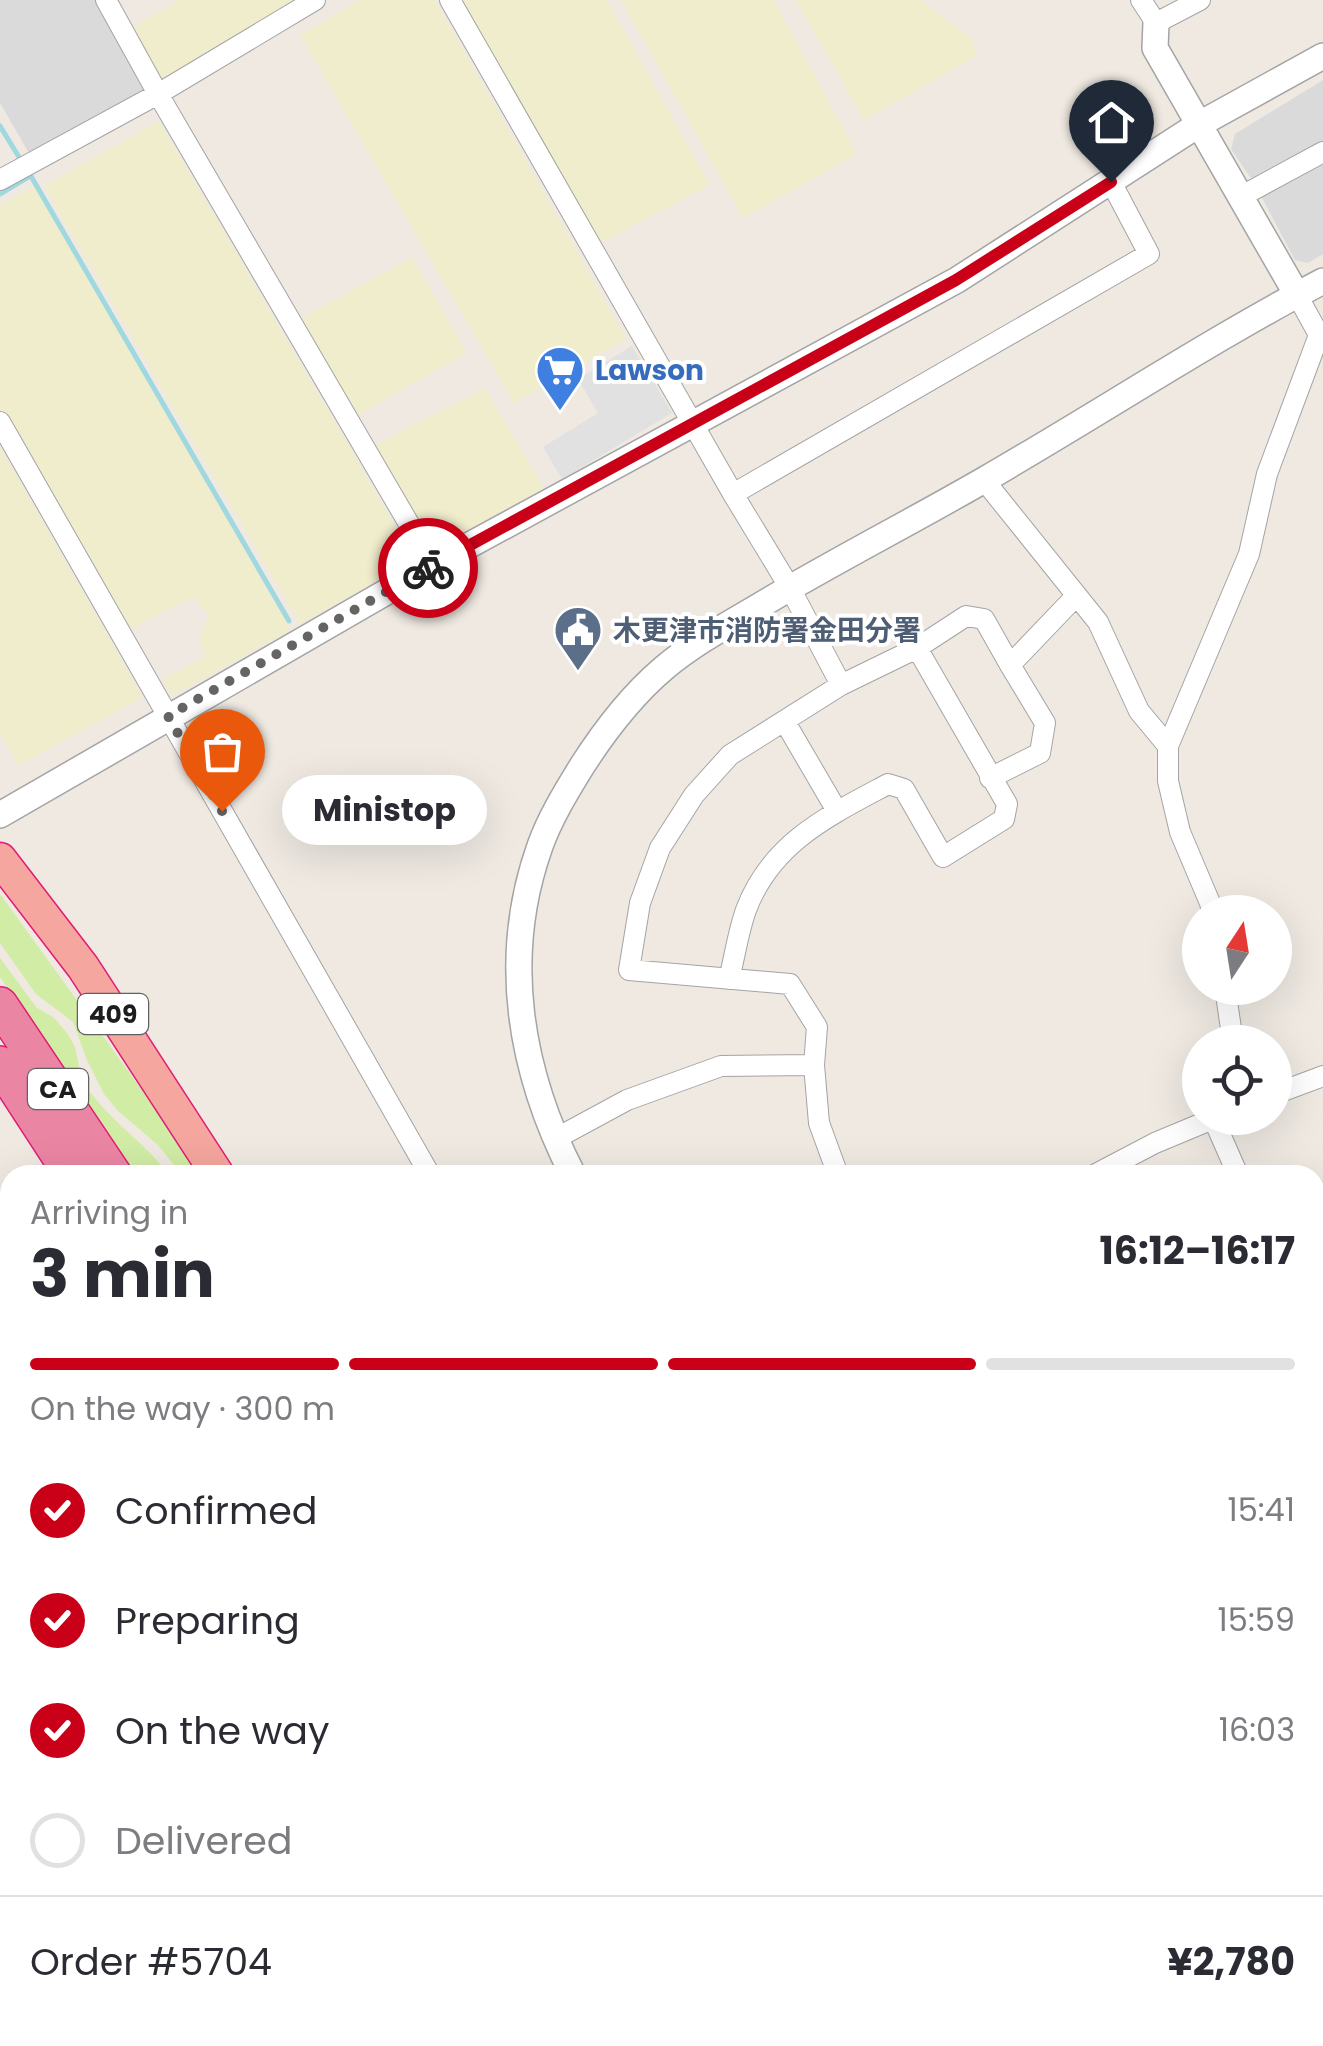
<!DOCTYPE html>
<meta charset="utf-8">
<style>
body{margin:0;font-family:Poppins,"Noto Sans JP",sans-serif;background:#f7f7f7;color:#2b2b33;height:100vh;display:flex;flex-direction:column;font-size:38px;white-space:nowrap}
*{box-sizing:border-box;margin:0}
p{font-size:32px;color:#7c7c81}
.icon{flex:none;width:55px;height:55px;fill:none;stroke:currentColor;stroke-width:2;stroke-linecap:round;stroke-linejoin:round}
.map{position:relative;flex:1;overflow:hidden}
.panel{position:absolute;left:0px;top:1165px;width:1325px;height:882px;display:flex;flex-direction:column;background:#fff;border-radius:30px 30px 0 0;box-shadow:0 10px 40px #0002}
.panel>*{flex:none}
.needle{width:65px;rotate:12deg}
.tools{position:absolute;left:1182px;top:895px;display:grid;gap:20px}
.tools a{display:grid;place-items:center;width:110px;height:110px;border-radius:50%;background:#fff;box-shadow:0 10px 40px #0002;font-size:50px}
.pin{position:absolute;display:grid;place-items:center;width:85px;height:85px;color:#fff;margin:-102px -42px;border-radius:50% 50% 50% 0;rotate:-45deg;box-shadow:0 0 10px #0007}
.pin .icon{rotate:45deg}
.courier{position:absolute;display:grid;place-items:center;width:100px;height:100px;margin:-50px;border:8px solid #ca0018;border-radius:50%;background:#fff;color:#222;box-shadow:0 2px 12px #0007}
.bubble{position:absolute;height:70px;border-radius:35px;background:#fff;box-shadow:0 10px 40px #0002;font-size:32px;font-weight:700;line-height:70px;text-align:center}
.headline em{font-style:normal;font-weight:700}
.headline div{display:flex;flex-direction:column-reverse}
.headline{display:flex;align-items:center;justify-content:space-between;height:170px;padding:0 30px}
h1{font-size:65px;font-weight:700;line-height:75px}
.bar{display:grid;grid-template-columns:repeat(4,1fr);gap:15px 10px;align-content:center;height:120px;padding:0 30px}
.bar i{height:12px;border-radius:8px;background:#e1e1e2}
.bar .current{background:#ca0018}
.bar p{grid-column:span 4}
.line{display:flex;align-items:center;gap:25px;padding:0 30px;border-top:2px solid #e1e1e2}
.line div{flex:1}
ol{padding:0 30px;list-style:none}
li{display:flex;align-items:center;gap:30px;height:110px}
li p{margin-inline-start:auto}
li .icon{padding:10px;border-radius:50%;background:#ca0018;color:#fff;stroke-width:4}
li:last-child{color:#7c7c81}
li i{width:55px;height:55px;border:5px solid #e1e1e2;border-radius:50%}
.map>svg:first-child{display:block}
</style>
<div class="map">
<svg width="1323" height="2046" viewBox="0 0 1323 2046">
<rect width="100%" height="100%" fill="#efe9e2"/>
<path fill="#dbdada" d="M0,0H95L148,88L30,155L0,103Z
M1323,80V143L1258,179L1250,177L1231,149L1235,134Z
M1323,160V254L1308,263L1295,260L1262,198L1265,193Z"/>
<path fill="#efedcc" d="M179,0H302L159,85L130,29Z
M360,0H435L626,339L514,403L300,35Z
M458,0H607L710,185L595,246Z
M621,0H774L857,154L743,218Z
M796,0H920L971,38L978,55L864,120Z
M159,121L415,560L300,624L44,186Z
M34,186L291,630L171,696L163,679L205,657L200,639L208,615L194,597L126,631L0,413V205Z
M412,257L467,353L350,419L295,322Z
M485,388L544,488L431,550L371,447Z
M0,447L143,697L18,766L0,732Z"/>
<path fill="#d0eca5" d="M0,894L139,1086L200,1175H182L158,1145L118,1111L104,1094L87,1060L73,1022L36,994L0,943Z
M0,958L36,1007L54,1018L67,1033L75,1047L83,1085L77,1090L0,977Z
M91,1093C114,1124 146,1144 169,1175H133L83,1097Z"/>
<path fill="#e1e1e1" d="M632,346L672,413L562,479L543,447L598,413L578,379Z"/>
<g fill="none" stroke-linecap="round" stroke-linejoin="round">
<path stroke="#a0d8df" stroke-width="5" d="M0,126L22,162
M28,171L289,621
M0,194L30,176"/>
<g stroke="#a4a4a4" stroke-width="22">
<path id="minor" d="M106,0L158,94L433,565
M450,0L733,494L790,588L841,685
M1141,0L1156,23L1200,0
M0,180L158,94L315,0
M1240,197L1323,152
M0,422L430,1175
M984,480L1098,622L1139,711L1168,746
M733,494L1149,254L1111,182
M785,722L837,811
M990,778L1040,753L1045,723L1010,665L1076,596
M1212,912L1210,903L1180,832L1168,781V746L1249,554L1267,474L1319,335L1297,295
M729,979C735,956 738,932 746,910C771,843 828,816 888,784L904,789L943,857L1004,819L1007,804L917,648
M1225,988L1233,1042
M1275,1094L1323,1076
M1213,1118L1238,1175
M555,1139L627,1100L721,1066L814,1065
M838,1175L819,1123L814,1065L817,1027L790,984L629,970L640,903L660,848L694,795L730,755L841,685L917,648L966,616L984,619L1010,665
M1094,1175L1155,1143L1215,1118
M1315,1308L1323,1321
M0,1488L10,1499
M1315,1574L1323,1569
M1315,1983L1323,1988
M929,2038L934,2046
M1007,2046L1022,2038"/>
</g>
<g stroke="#a4a4a4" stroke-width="28">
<path id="tertiary" d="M1156,23L1155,48L1297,295
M0,815L433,565L957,280L1198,125L1323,56
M573,1175C520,1072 500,958 540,846C550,818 566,792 582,766C605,730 631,696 664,668C695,642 731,623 766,602C837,560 911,522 984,480C1097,415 1207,342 1323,281
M0,1781L10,1775
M0,1814L10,1832
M128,2038L133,2046
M1058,2038L1065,2046"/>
</g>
<g stroke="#e11b76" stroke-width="35">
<path id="trunk" d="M0,859L83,967L218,1175
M0,1223L10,1238
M750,2038L755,2046"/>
</g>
<g stroke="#e11b76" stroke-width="38">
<path id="motorway" d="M0,1005L114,1175
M0,1064L72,1175
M479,2038L485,2046
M588,2038L593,2046
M624,2038L629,2046
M709,2038L713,2046"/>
</g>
<use href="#minor" stroke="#fff" stroke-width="20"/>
<use href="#tertiary" stroke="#fff" stroke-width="25"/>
<use href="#trunk" stroke="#f5a69e" stroke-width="32"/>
<use href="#motorway" stroke="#eb85a4" stroke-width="35"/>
</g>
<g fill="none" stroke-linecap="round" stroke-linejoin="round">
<path stroke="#666462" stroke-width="10" stroke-dasharray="0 18" d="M222,811L168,716L428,568"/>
<path stroke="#ca0018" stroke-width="12" d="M428,568L956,280L1111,182"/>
</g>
<defs>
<g id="supermarket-pin" transform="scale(2.5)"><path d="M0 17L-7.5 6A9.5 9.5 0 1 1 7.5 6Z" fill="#3f7fe0" stroke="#fff"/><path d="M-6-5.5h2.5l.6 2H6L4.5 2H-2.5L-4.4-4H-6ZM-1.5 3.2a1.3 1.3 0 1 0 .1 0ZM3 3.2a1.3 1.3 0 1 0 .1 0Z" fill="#fff"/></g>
<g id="civic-pin" transform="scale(2.5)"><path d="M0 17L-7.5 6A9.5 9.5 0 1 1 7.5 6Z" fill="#5c6f8a" stroke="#fff"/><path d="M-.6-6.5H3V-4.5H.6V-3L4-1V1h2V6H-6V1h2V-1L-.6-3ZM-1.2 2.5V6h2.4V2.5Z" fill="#fff"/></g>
</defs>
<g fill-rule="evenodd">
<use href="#supermarket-pin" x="560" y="370"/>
<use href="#civic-pin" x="578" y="630"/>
</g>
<g text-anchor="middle" stroke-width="8" stroke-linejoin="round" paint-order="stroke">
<g fill="#fff" stroke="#616161" stroke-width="2.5">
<rect x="78" y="994" width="70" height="40" rx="8"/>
<rect x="28" y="1069" width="60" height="40" rx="8"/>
</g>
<g font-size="25" font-weight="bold" fill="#1d1d1d">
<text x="113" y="1023">409</text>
<text x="58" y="1098">CA</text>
</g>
<g font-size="28" font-weight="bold" fill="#366cbe" stroke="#fff" text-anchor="start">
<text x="595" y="380">Lawson</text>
</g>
<g font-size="28" font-weight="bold" fill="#4e5e75" stroke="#fff" text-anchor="start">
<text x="613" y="640">木更津市消防署金田分署</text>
</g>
</g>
</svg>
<div class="tools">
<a><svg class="needle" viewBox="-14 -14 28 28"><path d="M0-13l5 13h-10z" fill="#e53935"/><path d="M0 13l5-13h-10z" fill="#7c7c81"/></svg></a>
<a><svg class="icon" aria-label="locate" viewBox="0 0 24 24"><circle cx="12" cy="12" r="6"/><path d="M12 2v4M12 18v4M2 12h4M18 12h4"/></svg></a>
</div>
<div class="pin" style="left:222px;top:811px;background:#ea580c"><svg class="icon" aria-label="bag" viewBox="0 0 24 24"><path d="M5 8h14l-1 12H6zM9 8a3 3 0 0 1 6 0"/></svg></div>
<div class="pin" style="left:1111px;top:182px;background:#1f2937"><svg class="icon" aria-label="home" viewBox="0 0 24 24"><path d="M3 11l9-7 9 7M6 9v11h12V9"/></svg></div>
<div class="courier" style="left:428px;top:568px"><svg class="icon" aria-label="bike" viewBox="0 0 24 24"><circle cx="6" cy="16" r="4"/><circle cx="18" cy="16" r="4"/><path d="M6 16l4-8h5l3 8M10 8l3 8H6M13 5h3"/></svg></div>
<div class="bubble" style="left:282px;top:775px;width:205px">Ministop</div>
<section class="panel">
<div class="headline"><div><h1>3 min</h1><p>Arriving in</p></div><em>16:12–16:17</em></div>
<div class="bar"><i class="current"></i><i class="current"></i><i class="current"></i><i></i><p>On the way · 300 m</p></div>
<ol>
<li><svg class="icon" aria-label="check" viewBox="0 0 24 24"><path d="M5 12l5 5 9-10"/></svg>Confirmed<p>15:41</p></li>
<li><svg class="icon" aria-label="check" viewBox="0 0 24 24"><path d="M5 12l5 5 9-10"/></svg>Preparing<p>15:59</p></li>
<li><svg class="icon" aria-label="check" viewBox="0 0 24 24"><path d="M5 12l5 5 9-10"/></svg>On the way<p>16:03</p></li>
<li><i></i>Delivered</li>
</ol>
<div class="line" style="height:130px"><div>Order #5704</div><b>¥2,780</b></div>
</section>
</div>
